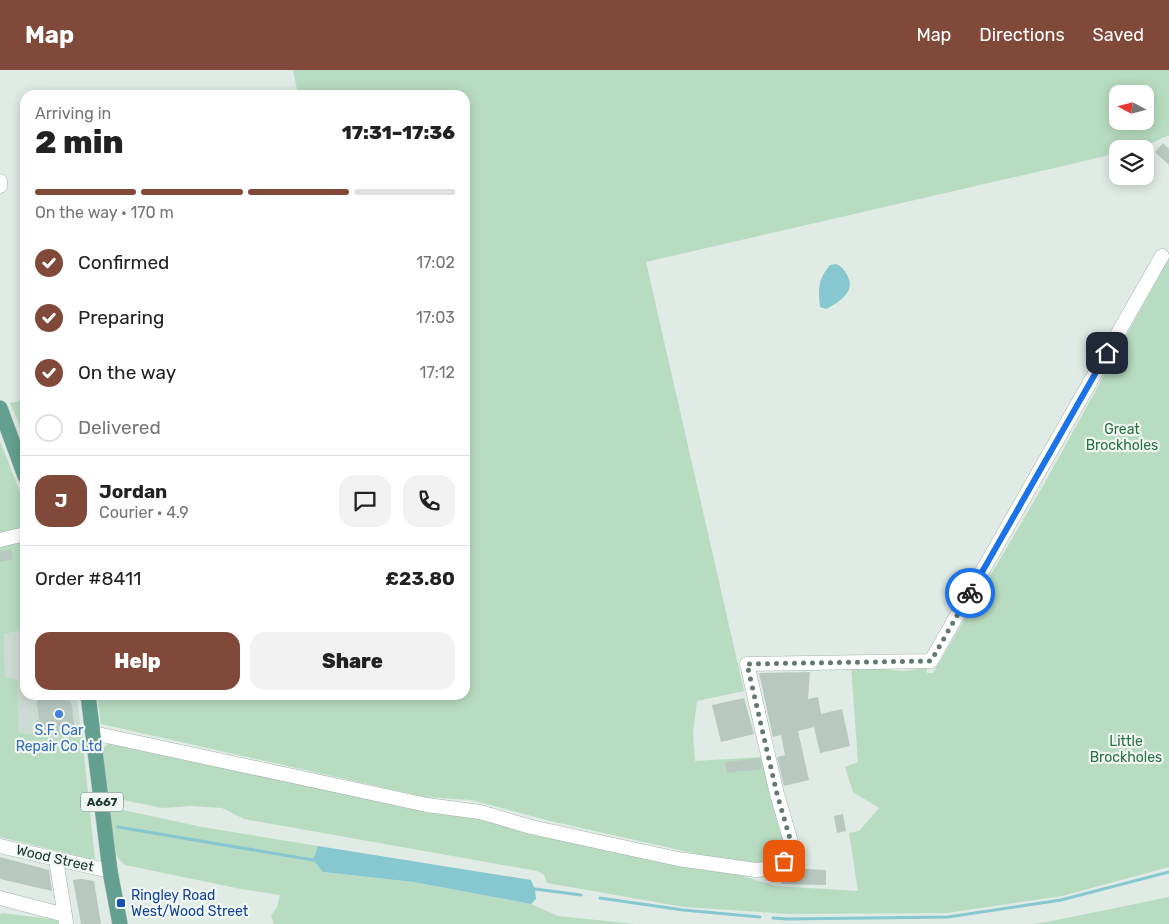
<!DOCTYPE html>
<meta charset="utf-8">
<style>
body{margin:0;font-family:Rubik,sans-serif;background:#f2f2f2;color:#222;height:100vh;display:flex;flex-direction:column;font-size:19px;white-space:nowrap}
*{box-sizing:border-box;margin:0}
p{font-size:16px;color:#767676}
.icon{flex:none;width:28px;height:28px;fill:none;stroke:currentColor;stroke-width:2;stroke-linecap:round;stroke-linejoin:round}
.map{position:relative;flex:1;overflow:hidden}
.side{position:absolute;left:20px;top:20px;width:450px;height:610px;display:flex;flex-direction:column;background:#fff;border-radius:15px;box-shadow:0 2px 12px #0003}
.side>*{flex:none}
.needle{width:32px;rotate:277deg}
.buttons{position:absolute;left:1109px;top:15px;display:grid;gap:10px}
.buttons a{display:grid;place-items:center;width:45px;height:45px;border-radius:10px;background:#fff;box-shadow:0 2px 12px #0003;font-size:25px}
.pin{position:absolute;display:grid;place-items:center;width:42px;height:42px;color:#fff;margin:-21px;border-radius:10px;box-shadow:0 2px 8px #0006}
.courier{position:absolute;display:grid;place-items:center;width:50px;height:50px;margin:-25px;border:4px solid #1a73e8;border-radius:50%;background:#fff;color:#222;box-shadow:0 1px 6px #0007}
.overview em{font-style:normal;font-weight:800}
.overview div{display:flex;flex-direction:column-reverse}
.overview{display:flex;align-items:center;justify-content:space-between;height:85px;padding:0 15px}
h1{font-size:32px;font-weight:800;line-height:38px}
.bar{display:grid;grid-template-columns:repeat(4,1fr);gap:8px 5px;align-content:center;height:60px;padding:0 15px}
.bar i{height:6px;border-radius:4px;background:#e0e0e0}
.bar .on{background:#80493a}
.bar p{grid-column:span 4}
.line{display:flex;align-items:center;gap:12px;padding:0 15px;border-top:1px solid #e0e0e0}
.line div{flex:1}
.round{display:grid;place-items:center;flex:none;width:52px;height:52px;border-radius:15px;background:#f2f2f2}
ol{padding:0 15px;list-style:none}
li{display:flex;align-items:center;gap:15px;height:55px}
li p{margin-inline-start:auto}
li .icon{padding:5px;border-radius:50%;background:#80493a;color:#fff;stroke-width:4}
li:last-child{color:#767676}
li i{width:28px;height:28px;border:2px solid #e0e0e0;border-radius:50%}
.button{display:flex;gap:10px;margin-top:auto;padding:10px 15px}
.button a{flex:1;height:58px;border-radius:15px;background:#80493a;color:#fff;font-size:20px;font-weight:800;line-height:58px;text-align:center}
.button a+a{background:#f2f2f2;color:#222}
header{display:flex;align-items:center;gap:30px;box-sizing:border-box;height:70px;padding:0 25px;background:#80493a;color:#fff}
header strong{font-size:24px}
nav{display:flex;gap:28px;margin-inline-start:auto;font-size:18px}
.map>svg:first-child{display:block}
</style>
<header>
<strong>Map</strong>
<nav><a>Map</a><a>Directions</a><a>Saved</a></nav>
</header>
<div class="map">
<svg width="1169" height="854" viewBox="0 0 1169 854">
<rect width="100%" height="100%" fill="#e0ebe5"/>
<path fill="#cedbd4" d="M25,560V625H76L82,665L55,668L19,662L5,607L4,564Z"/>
<path fill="#b8dcc1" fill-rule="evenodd" d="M293,0H1169V65C1150,74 1139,79 1118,79L1117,83L1076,93L646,192L744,621L697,631L693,663L695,691L762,687L785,776L772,793L751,796L550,751L471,730L425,727L101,654L97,625H465V25H298ZM1118,24H1145V51H1118Z
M1169,188V797L1062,826L947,843L789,844L684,837L547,813L544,805L537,801L244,749L222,738L191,736L162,738L109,727L102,679L111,672L406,738L477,746L531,761L736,804L776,816L858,821L849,763L859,761L879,738L853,722L845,697L858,692L851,596L904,601L927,598V603H933L1043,416Z
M25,330V367L10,333Z
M0,371L25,435V541L22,542L25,560L4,564L5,607L17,610L19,662L55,668L82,665L95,790L0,767Z
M109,737L202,757L318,776L313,790L323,802L413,812L531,834L558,846L635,854H274L271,846L277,837L280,825L241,819L125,795L118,788L116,784Z
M1169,827V854H1031L1047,852Z
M2,843L59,850V854H0V844Z"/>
<path fill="#87c7d0" d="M836,194C842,197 844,199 847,205C857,221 839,232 826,239L820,237C818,219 818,209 830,195Z
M318,776L531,810L535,819L536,829L531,834L413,812L323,802L313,790Z"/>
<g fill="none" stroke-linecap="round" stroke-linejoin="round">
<path stroke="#87c7d0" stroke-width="3" d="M118,757L313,790
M535,819L581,825
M600,828L683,840L760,847
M773,848L787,849L948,847L1061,830L1169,802"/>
</g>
<path fill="#b8c8c1" d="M1163,73L1169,79V95L1155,82Z
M11,479L13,489L0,492V482Z
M810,602L808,629L818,627L821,644L842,639L850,676L820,683L814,657L798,661L809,710L784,716L777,687L785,685L781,665L773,667L759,603Z
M36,625H51V629L67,627L72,635L75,662L63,664L64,666L55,667L35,663L36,651L39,650Z
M744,628L754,664L721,672L712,635Z
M760,688L762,699L727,703L725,692Z
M843,744L846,761L837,763L834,746Z
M0,787L49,800L52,821L0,809Z
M789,798L826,800V815L781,814L782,803Z
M82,809L94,811L101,854H81L73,810Z"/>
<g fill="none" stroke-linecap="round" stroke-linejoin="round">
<g stroke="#a3b3ac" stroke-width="15">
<path id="minor" d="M0,111V116
M0,470L25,464
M93,663L427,735L480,742L531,757L678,789L756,800C773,799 793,793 791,772L777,724L747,594L931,591L1162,186
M0,776L110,801
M56,789L66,853
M0,828L65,845"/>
</g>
<g stroke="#c1c8c6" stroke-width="16">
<path id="major" d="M0,338L25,406
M88,625L110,801L120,854"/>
</g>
<use href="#minor" stroke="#fff" stroke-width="14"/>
<use href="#major" stroke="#64a08f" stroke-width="15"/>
</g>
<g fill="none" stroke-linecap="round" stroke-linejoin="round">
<path stroke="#647971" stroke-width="5" stroke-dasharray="0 9" d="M784,791C790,784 792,781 791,772L777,724L747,594L931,591L970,523"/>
<path stroke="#1a73e8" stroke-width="6" d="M970,523L1107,283"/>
</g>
<circle fill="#3f7fe0" stroke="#f0f7f3" stroke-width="2" cx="59" cy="644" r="5"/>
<rect fill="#1a4fb4" stroke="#f0f7f3" stroke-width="2" x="116" y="828" width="10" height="10" rx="2.5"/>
<g text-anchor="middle" stroke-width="4.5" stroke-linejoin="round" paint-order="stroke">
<rect fill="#f0f7f3" stroke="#5f736d" stroke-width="1" x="81" y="722.5" width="42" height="19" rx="4"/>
<g font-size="12" font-weight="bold" fill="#213b33">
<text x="102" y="736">A667</text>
</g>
<g font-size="14" fill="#2b7144" stroke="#f0f7f3">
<text x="1122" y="364">Great<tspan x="1122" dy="16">Brockholes</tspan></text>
<text x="1126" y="676">Little<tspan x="1126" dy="16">Brockholes</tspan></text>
</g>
<g font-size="14" fill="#366cbe" stroke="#f0f7f3">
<text x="59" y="665">S.F. Car<tspan x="59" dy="16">Repair Co Ltd</tspan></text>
</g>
<g font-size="14" fill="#213b33" stroke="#f0f7f3">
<text transform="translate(55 788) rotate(13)" y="5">Wood Street</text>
</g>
<g font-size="14" fill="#164399" stroke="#f0f7f3" text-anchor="start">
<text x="131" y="830">Ringley Road<tspan x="131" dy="16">West/Wood Street</tspan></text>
</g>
</g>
</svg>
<div class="buttons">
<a><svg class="needle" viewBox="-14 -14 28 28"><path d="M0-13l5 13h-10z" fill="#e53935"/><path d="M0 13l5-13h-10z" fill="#767676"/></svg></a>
<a><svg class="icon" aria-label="layers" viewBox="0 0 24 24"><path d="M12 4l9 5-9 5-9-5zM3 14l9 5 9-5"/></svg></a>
</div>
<div class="pin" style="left:784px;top:791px;background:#ea580c"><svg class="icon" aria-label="bag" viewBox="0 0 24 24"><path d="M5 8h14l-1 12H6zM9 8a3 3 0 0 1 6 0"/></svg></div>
<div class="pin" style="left:1107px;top:283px;background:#1f2937"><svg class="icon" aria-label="home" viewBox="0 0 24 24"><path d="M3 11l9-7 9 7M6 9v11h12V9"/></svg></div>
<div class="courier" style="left:970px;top:523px"><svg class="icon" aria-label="bike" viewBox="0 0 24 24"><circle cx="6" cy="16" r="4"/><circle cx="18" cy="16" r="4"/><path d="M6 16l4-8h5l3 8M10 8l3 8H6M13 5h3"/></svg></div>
<section class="side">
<div class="overview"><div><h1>2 min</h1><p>Arriving in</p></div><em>17:31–17:36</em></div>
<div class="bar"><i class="on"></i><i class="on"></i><i class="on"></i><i></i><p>On the way · 170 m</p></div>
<ol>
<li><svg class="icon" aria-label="check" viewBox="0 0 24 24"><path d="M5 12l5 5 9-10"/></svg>Confirmed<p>17:02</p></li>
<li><svg class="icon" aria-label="check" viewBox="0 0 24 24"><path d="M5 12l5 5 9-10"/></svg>Preparing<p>17:03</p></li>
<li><svg class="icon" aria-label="check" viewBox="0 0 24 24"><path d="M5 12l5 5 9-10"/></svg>On the way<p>17:12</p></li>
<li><i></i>Delivered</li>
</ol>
<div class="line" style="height:90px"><b class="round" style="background:#80493a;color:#fff">J</b><div><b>Jordan</b><p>Courier · 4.9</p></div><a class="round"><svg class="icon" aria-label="chat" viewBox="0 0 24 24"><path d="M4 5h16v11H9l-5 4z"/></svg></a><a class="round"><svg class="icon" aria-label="phone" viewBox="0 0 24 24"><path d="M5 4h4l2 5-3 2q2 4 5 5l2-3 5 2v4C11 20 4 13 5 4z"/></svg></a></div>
<div class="line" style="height:65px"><div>Order #8411</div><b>£23.80</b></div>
<div class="button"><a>Help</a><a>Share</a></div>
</section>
</div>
